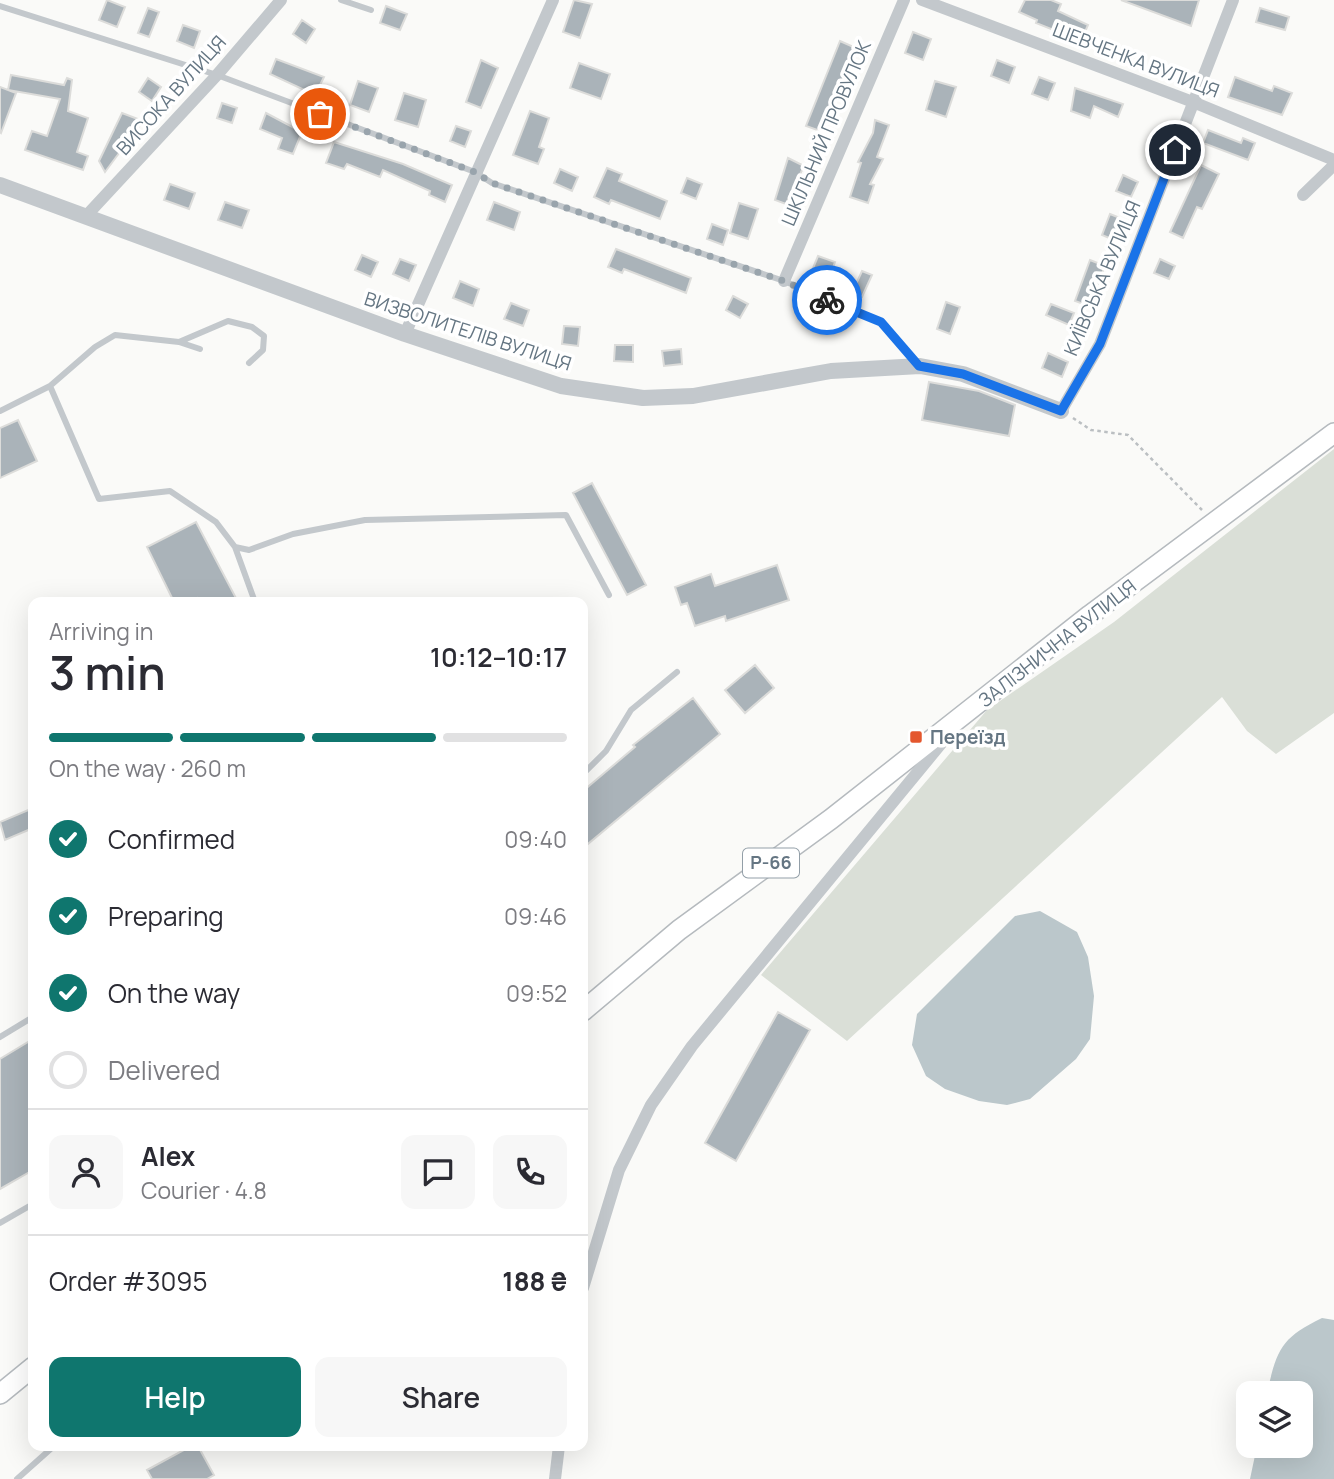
<!DOCTYPE html>
<meta charset="utf-8">
<style>
body{margin:0;font-family:Manrope,sans-serif;background:#f7f7f7;color:#2b2b33;height:100vh;display:flex;flex-direction:column;font-size:26px;white-space:nowrap}
*{box-sizing:border-box;margin:0}
p{font-size:23px;color:#7c7c81}
.icon{flex:none;width:38px;height:38px;fill:none;stroke:currentColor;stroke-width:2;stroke-linecap:round;stroke-linejoin:round}
.map{position:relative;flex:1;overflow:hidden}
.side{position:absolute;left:28px;top:597px;width:560px;height:854px;display:flex;flex-direction:column;background:#fff;border-radius:14px;box-shadow:0 7px 28px #0002}
.side>*{flex:none}
.tools{position:absolute;left:1236px;top:1381px;display:grid;gap:14px}
.tools a{display:grid;place-items:center;width:77px;height:77px;border-radius:14px;background:#fff;box-shadow:0 7px 28px #0002;font-size:35px}
.pin{position:absolute;display:grid;place-items:center;width:60px;height:60px;color:#fff;margin:-30px;border:4px solid #fff;border-radius:50%;box-shadow:0 2px 7px #0007}
.courier{position:absolute;display:grid;place-items:center;width:70px;height:70px;margin:-35px;border:5px solid #1a73e8;border-radius:50%;background:#fff;color:#222;box-shadow:0 2px 9px #0007}
.overview em{font-style:normal;font-weight:600}
.overview div{display:flex;flex-direction:column-reverse}
.overview{display:flex;align-items:center;justify-content:space-between;height:119px;padding:0 21px}
h1{font-size:46px;font-weight:600;line-height:52px}
.bar{display:grid;grid-template-columns:repeat(4,1fr);gap:10px 7px;align-content:center;height:84px;padding:0 21px}
.bar i{height:9px;border-radius:5px;background:#e1e1e2}
.bar .active{background:#0f766e}
.bar p{grid-column:span 4}
.line{display:flex;align-items:center;gap:18px;padding:0 21px;border-top:2px solid #e1e1e2}
.line div{flex:1}
.round{display:grid;place-items:center;flex:none;width:74px;height:74px;border-radius:14px;background:#f7f7f7}
ol{padding:0 21px;list-style:none}
li{display:flex;align-items:center;gap:21px;height:77px}
li p{margin-inline-start:auto}
li .icon{padding:7px;border-radius:50%;background:#0f766e;color:#fff;stroke-width:4}
li:last-child{color:#7c7c81}
li i{width:38px;height:38px;border:4px solid #e1e1e2;border-radius:50%}
.cta{display:flex;gap:14px;margin-top:auto;padding:14px 21px}
.cta a{flex:1;height:80px;border-radius:14px;background:#0f766e;color:#fff;font-size:28px;font-weight:600;line-height:80px;text-align:center}
.cta a+a{background:#f7f7f7;color:#2b2b33}
.map>svg:first-child{display:block}
</style>
<div class="map">
<svg width="1334" height="1479" viewBox="0 0 1334 1479">
<rect width="100%" height="100%" fill="#fafaf8"/>
<path fill="#dadfd7" d="M1334,449V713L1276,754L1247,731L1222,697L847,1041L761,975L987,710L1114,622Z"/>
<path fill="#bbc7cb" d="M1040,911L1077,932L1088,957L1094,996L1090,1039L1076,1059L1030,1099L1007,1105L979,1101L945,1089L926,1076L912,1045L917,1014L1015,916Z
M1322,1318L1334,1320V1479H1250L1257,1446H1300V1393H1267C1277,1349 1281,1338 1322,1318Z"/>
<path fill="#aab3b9" stroke="#dcdcda" stroke-width="2" d="M107,0L125,7L117,27L99,20Z
M574,0L592,4L580,38L563,32Z
M1025,0H1051L1061,4L1058,11L1088,25L1081,41L1036,23L1037,20L1019,12Z
M1121,0H1199L1191,26Z
M386,6L407,14L400,30L380,23Z
M148,8L159,12L149,37L138,33Z
M1260,8L1289,17L1285,30L1256,22Z
M302,20L315,29L306,43L293,34Z
M183,25L200,31L194,48L177,41Z
M913,32L931,39L923,60L905,53Z
M840,41L858,49L835,97L823,132L806,126Z
M276,59L324,77L315,95L270,74Z
M481,60L498,68L481,108L466,102Z
M997,60L1015,67L1009,83L991,76Z
M579,63L610,74L601,99L570,88Z
M11,75L64,85L67,78L72,80L68,111L88,118L77,152L88,156L83,170L25,150L32,131L47,136L60,99L8,90Z
M1039,77L1055,83L1048,100L1032,94Z
M1235,77L1272,91L1274,86L1292,93L1282,115L1228,97Z
M148,78L161,87L152,101L139,92Z
M358,81L378,88L369,112L350,105Z
M935,81L956,87L946,117L926,110Z
M0,87L16,93L1,133L0,132Z
M1075,88L1123,104L1118,117L1094,106L1090,118L1071,111Z
M404,93L426,100L418,127L395,120Z
M222,103L237,108L232,123L217,118Z
M530,111L549,118L539,147L544,149L538,164L513,155Z
M122,113L143,121L105,172L99,161Z
M266,113L302,132L293,154L278,149L282,138L260,129Z
M875,120L889,125L877,157L883,159L870,184L874,185L868,203L850,197L861,163L858,162L873,133Z
M456,126L471,131L465,147L450,141Z
M1208,130L1241,143L1243,138L1255,143L1248,160L1203,143Z
M334,142L403,164L452,185L445,202L429,195L430,191L383,170L380,177L347,164L344,169L326,163Z
M788,158L804,166L786,204L775,200Z
M1201,165L1219,174L1202,209L1197,207L1183,238L1170,232Z
M607,168L622,174L619,181L667,201L660,219L611,200L609,204L594,197Z
M560,169L578,177L572,191L554,183Z
M1123,175L1138,182L1131,197L1116,191Z
M687,178L702,184L696,199L681,193Z
M170,184L195,193L189,209L164,200Z
M225,202L249,210L242,228L218,220Z
M494,202L520,212L514,230L487,220Z
M739,203L758,209L748,239L730,233Z
M1110,214L1125,220L1116,241L1102,235Z
M712,224L728,230L723,245L707,239Z
M616,249L691,278L686,293L624,269L622,273L608,267Z
M362,255L378,262L371,277L355,270Z
M818,256L835,262L829,279L811,273Z
M400,259L416,265L409,281L393,274Z
M1160,259L1175,266L1169,279L1154,273Z
M1090,260L1105,266L1089,306L1075,301Z
M862,271L872,275L862,297L852,293Z
M460,281L479,289L473,306L453,298Z
M733,296L748,304L740,318L726,310Z
M946,302L960,307L950,334L937,329Z
M511,303L529,310L523,326L504,319Z
M1051,304L1074,313L1069,325L1046,315Z
M564,326L580,327L578,346L562,344Z
M615,345H633V362L614,361Z
M681,349L682,364L664,366L662,351Z
M1048,353L1068,362L1062,377L1042,368Z
M929,382L979,391L1015,405L1009,436L922,420Z
M18,420L37,461L0,478V428Z
M592,483L646,585L627,595L573,493Z
M196,522L238,602H200L197,598L188,602H174L147,547Z
M777,565L789,600L726,621L725,616L695,626L687,603L681,605L675,587L711,574L715,586Z
M755,665L774,688L745,713L725,690Z
M693,698L720,734L583,848V791L635,747L633,745Z
M33,808V828L5,840L0,822Z
M778,1012L810,1030L736,1161L705,1143Z
M33,1039V1170L0,1189V1059Z
M191,1446H198L214,1475L207,1479H152L147,1470Z"/>
<g fill="none" stroke-linecap="round" stroke-linejoin="round">
<g stroke="#b5babe" stroke-width="22">
<path id="primary" d="M583,1011L679,930L831,819L1090,615L1334,433
M0,1394L33,1367"/>
</g>
<path stroke="#bbbfc2" stroke-width="2.5" stroke-dasharray="3.5 3.5" stroke-linecap="butt" d="M1073,418L1091,430L1128,435L1202,510"/>
<path stroke="#c3c8cc" stroke-width="6" d="M341,0L371,10
M0,6L217,75L475,172L492,183L784,281L881,322L918,365
M179,342L200,349
M50,386L99,499L170,491L216,522L235,547L249,550L293,534L365,520L566,515L609,595
M0,411L50,386L95,347L115,335L179,342L228,321L252,327L264,336L263,350L249,363
M235,547L255,602
M583,774L606,751L631,710L677,672
M0,1037L33,1017
M0,1223L33,1204
M17,1479L54,1446"/>
<path stroke="#c3c8cc" stroke-width="12" d="M922,0L1193,102L1334,160
M1303,195L1334,165
M87,215L217,75L281,0
M784,281L904,0
M405,334L553,0
M1061,411L1100,344L1233,0
M583,1288L619,1170L651,1105L692,1046L949,734
M555,1479L559,1446"/>
<path stroke="#c3c8cc" stroke-width="16" d="M0,185L405,334L561,386L643,398L693,396L831,371L920,366L963,374L1061,411"/>
<use href="#primary" stroke="#fff" stroke-width="19"/>
</g>
<g fill="none" stroke-linecap="round" stroke-linejoin="round">
<path stroke="#99a4ac" stroke-width="7" stroke-dasharray="0 12.6" d="M320,114L475,172L492,183L784,281L827,300"/>
<path stroke="#1a73e8" stroke-width="9" d="M827,300L881,322L919,366L963,374L1061,411L1100,344L1175,150"/>
</g>
<rect fill="#e4572e" stroke="#fff" stroke-width="2.5" x="909" y="730" width="14" height="14" rx="3.5"/>
<g text-anchor="middle" stroke-width="7" stroke-linejoin="round" paint-order="stroke">
<rect fill="#fff" stroke="#939fa8" stroke-width="2" x="743" y="848.5" width="56" height="29" rx="5"/>
<g font-size="18" font-weight="bold" fill="#657683">
<text x="771" y="869">Р-66</text>
</g>
<g font-size="19" fill="#657683" stroke="#fff">
<text transform="translate(1136 60) rotate(21)" y="7">ШЕВЧЕНКА ВУЛИЦЯ</text>
<text transform="translate(171 95) rotate(-48)" y="7">ВИСОКА ВУЛИЦЯ</text>
<text transform="translate(826 133) rotate(-67)" y="7">ШКІЛЬНИЙ ПРОВУЛОК</text>
<text transform="translate(1102 278) rotate(-67)" y="7">КИЇВСЬКА ВУЛИЦЯ</text>
<text transform="translate(468 331) rotate(18)" y="7">ВИЗВОЛИТЕЛІВ ВУЛИЦЯ</text>
<text transform="translate(1057 643) rotate(-38)" y="7">ЗАЛІЗНИЧНА ВУЛИЦЯ</text>
</g>
<g font-size="19" font-weight="bold" fill="#657683" stroke="#fff" text-anchor="start">
<text x="930" y="744">Переїзд</text>
</g>
</g>
</svg>
<div class="tools">
<a><svg class="icon" aria-label="layers" viewBox="0 0 24 24"><path d="M12 4l9 5-9 5-9-5zM3 14l9 5 9-5"/></svg></a>
</div>
<div class="pin" style="left:320px;top:114px;background:#ea580c"><svg class="icon" aria-label="bag" viewBox="0 0 24 24"><path d="M5 8h14l-1 12H6zM9 8a3 3 0 0 1 6 0"/></svg></div>
<div class="pin" style="left:1175px;top:150px;background:#1f2937"><svg class="icon" aria-label="home" viewBox="0 0 24 24"><path d="M3 11l9-7 9 7M6 9v11h12V9"/></svg></div>
<div class="courier" style="left:827px;top:300px"><svg class="icon" aria-label="bike" viewBox="0 0 24 24"><circle cx="6" cy="16" r="4"/><circle cx="18" cy="16" r="4"/><path d="M6 16l4-8h5l3 8M10 8l3 8H6M13 5h3"/></svg></div>
<section class="side">
<div class="overview"><div><h1>3 min</h1><p>Arriving in</p></div><em>10:12–10:17</em></div>
<div class="bar"><i class="active"></i><i class="active"></i><i class="active"></i><i></i><p>On the way · 260 m</p></div>
<ol>
<li><svg class="icon" aria-label="check" viewBox="0 0 24 24"><path d="M5 12l5 5 9-10"/></svg>Confirmed<p>09:40</p></li>
<li><svg class="icon" aria-label="check" viewBox="0 0 24 24"><path d="M5 12l5 5 9-10"/></svg>Preparing<p>09:46</p></li>
<li><svg class="icon" aria-label="check" viewBox="0 0 24 24"><path d="M5 12l5 5 9-10"/></svg>On the way<p>09:52</p></li>
<li><i></i>Delivered</li>
</ol>
<div class="line" style="height:126px"><a class="round"><svg class="icon" aria-label="person" viewBox="0 0 24 24"><circle cx="12" cy="8" r="4"/><path d="M4 21q1-7 8-7t8 7"/></svg></a><div><b>Alex</b><p>Courier · 4.8</p></div><a class="round"><svg class="icon" aria-label="chat" viewBox="0 0 24 24"><path d="M4 5h16v11H9l-5 4z"/></svg></a><a class="round"><svg class="icon" aria-label="phone" viewBox="0 0 24 24"><path d="M5 4h4l2 5-3 2q2 4 5 5l2-3 5 2v4C11 20 4 13 5 4z"/></svg></a></div>
<div class="line" style="height:91px"><div>Order #3095</div><b>188 ₴</b></div>
<div class="cta"><a>Help</a><a>Share</a></div>
</section>
</div>
